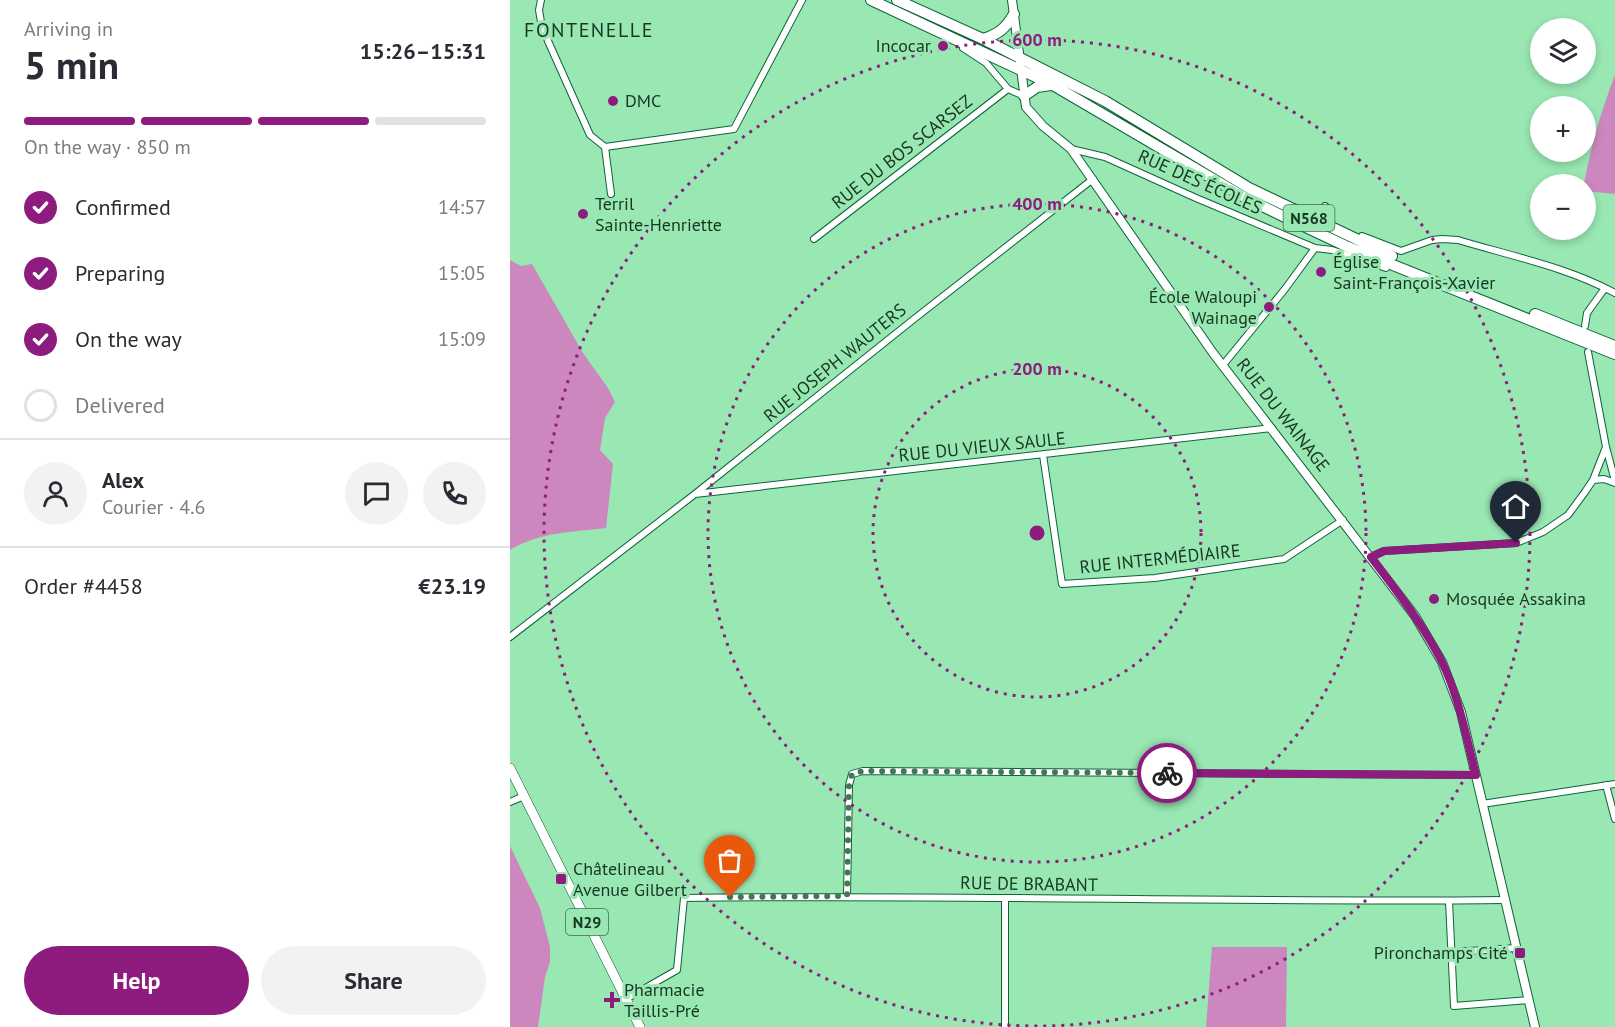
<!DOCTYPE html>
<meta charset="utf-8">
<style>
body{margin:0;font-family:"PT Sans",sans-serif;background:#f2f2f3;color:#2b2b33;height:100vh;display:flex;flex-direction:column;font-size:22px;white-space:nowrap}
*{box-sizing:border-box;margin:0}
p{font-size:20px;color:#7c7c81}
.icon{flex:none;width:33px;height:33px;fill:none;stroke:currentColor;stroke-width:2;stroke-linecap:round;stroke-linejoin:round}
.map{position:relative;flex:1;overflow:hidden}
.side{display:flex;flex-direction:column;background:#fff;width:510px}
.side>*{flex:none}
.fabs{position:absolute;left:1020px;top:18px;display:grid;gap:12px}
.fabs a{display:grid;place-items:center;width:66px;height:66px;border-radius:50%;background:#fff;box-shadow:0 3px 9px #0003;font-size:30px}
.pin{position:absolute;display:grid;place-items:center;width:51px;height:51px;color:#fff;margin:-62px -26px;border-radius:50% 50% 50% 0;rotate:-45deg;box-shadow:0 0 6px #0007}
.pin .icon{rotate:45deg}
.courier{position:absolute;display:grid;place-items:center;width:60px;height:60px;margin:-30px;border:4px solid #8d1c7e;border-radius:50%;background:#fff;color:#222;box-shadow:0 2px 8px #0007}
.overview em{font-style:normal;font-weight:700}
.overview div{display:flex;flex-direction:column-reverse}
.overview{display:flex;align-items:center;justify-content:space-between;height:102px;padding:0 24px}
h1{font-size:39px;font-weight:700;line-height:45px}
.bar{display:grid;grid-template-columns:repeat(4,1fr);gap:9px 6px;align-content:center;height:72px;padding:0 24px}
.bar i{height:8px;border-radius:4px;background:#e1e1e2}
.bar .active{background:#8d1c7e}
.bar p{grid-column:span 4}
.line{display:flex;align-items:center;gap:15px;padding:0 24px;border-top:2px solid #e1e1e2}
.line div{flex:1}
.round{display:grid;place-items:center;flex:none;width:63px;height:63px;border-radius:32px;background:#f2f2f3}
ol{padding:0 24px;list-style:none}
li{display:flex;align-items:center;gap:18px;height:66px}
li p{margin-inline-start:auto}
li .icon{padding:6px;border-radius:50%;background:#8d1c7e;color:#fff;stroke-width:4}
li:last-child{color:#7c7c81}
li i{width:33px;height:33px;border:3px solid #e1e1e2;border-radius:50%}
.action{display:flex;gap:12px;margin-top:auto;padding:12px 24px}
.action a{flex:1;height:69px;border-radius:36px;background:#8d1c7e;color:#fff;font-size:24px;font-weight:700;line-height:69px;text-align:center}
.action a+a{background:#f2f2f3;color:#2b2b33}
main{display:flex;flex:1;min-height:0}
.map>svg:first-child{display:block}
</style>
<main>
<section class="side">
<div class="overview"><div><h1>5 min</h1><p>Arriving in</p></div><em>15:26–15:31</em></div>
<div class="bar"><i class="active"></i><i class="active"></i><i class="active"></i><i></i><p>On the way · 850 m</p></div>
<ol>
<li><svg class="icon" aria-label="check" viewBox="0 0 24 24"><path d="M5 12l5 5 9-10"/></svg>Confirmed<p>14:57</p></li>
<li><svg class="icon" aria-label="check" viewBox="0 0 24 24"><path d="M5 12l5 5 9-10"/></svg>Preparing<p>15:05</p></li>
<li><svg class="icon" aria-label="check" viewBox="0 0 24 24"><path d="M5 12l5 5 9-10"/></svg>On the way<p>15:09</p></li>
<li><i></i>Delivered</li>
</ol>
<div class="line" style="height:108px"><a class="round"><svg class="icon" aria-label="person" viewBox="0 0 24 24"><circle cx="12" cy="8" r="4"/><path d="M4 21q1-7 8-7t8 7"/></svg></a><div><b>Alex</b><p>Courier · 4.6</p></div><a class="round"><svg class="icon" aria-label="chat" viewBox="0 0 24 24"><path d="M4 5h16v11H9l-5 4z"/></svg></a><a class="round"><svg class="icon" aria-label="phone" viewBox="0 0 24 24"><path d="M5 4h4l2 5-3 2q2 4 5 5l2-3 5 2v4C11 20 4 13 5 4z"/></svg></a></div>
<div class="line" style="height:78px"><div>Order #4458</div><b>€23.19</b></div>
<div class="action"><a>Help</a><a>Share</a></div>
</section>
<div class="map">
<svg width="1105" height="1027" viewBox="0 0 1105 1027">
<rect width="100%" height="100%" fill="#99e7b3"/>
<path fill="#cc88be" d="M1105,75V194L1076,191V184H1074C1081,146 1091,111 1105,75Z
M0,260L11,266L22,264L73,353L98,388L105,402L95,418L90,450L103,464L96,528C63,532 29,532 0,550Z
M0,846L30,908L40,947V962L35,977L28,1027H0Z
M702,947H777L776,1027H696Z"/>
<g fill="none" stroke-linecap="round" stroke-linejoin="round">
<g stroke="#0d6438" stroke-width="8">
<path id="street" d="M31,0L29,10L31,22L38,41L80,135L95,147L101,194
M453,48L476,63L498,89L514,96
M95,147L224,129L292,0
M561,149L595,157L686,198L805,248L822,250L876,268
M815,206L813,216L821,222
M852,236L891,251L922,240L932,239L948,240C1001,256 1057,267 1105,293
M304,239L498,89
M1075,326L1077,313L1095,288
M1078,352L1096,447L1105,481
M713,365L775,289L805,248
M533,455L552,584L645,578L774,559L833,520
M1083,480L1094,479L1105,483
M185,494L762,428
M861,557L874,551L1006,543L1033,532L1058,515L1075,492L1083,480L1096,447
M0,637L185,494L404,319L583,179
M1096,785L1105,819
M0,802L14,796
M972,804L1105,784
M337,896L339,785L342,774L353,771L966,775
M939,901L944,1006L1019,1000
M942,952L1007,948
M116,999L167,970L174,898C448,894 722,903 996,900
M495,1027V899"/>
</g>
<g stroke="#0d6438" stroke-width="10">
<path id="secondary" d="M502,0L516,107L533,126L561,149L703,353L905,616L932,662L951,712L1025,1027"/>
</g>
<g stroke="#0d6438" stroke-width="10">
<path id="primary" d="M0,768L130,1027"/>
</g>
<g stroke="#0d6438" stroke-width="12">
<path id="highway" d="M361,0L543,85L734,197L783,221L838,247L1105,354
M387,0L473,39L595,101L739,188L882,256
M473,39C489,34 496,28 504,14
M514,96L527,87L541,85
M1025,314L1102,345"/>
</g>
<use href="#street" stroke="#fff" stroke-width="6"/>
<use href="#secondary" stroke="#fff" stroke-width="8"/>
<use href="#primary" stroke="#fff" stroke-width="9"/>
<use href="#highway" stroke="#fff" stroke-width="10"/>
</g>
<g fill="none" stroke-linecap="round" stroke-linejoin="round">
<path stroke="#447555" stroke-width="6" stroke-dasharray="0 10.8" d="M220,897L337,896L339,785L342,774L353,771L657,773"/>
<path stroke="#8d1c7e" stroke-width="8" d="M657,773L966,775C956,737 949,696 931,660C912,623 886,590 861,557L874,551L1006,543"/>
</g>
<g fill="none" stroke="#8d1c7e" stroke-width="3" stroke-dasharray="3 6">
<circle cx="527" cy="533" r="164"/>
<circle cx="527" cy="533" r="329"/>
<circle cx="527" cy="533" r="493"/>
</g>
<g fill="#8d1c7e" stroke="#99e7b3" stroke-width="2">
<circle cx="433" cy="46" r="6"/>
<circle cx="103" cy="101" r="6"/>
<circle cx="73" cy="214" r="6"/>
<circle cx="811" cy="272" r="6"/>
<circle cx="759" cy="307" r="6"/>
<circle cx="924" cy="599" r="6"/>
<rect x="45" y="873" width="12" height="12" rx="3"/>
<rect x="1004" y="947" width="12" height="12" rx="3"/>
<path d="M99 991h6v6h6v6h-6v6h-6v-6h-6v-6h6z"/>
</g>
<g text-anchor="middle" stroke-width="6" stroke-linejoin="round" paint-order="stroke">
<g fill="#99e7b3" stroke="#3e6c4e" stroke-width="1.5">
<rect x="773.5" y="205" width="51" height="26" rx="4.5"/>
<rect x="56" y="909" width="42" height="26" rx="4.5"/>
</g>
<g font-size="16" font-weight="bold" fill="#173723">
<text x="799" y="224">N568</text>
<text x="77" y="928">N29</text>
</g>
<g font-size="18" fill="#173723" stroke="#99e7b3" text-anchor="start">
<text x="421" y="52" text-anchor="end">Incocar</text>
<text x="115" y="107">DMC</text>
<text x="85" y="210">Terril<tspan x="85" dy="21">Sainte-Henriette</tspan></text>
<text x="823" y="268">Église<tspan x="823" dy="21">Saint-François-Xavier</tspan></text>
<text x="747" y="303" text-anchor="end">École Waloupi<tspan x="747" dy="21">Wainage</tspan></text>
<text x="936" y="605">Mosquée Assakina</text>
<text x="63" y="875">Châtelineau<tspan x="63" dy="21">Avenue Gilbert</tspan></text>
<text x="998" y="959" text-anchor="end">Pironchamps Cité</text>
<text x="114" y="996">Pharmacie<tspan x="114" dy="21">Taillis-Pré</tspan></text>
</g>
<g font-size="18" fill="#173723" stroke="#99e7b3">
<text transform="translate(392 152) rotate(-38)" y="6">RUE DU BOS SCARSEZ</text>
<text transform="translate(690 182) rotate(24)" y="6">RUE DES ÉCOLES</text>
<text transform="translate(325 363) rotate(-39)" y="6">RUE JOSEPH WAUTERS</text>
<text transform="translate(773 415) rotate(52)" y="6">RUE DU WAINAGE</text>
<text transform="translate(472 447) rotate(-6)" y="6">RUE DU VIEUX SAULE</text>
<text transform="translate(650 559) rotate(-6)" y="6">RUE INTERMÉDIAIRE</text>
<text transform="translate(519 884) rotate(1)" y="6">RUE DE BRABANT</text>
</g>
<g font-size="20" letter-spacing="1.5" fill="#173723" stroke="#99e7b3">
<text x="79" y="37">FONTENELLE</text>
</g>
</g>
<circle cx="527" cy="533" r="9" fill="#8d1c7e" stroke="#99e7b3" stroke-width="3"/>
<g font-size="18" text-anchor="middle" font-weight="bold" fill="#8d1c7e" stroke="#99e7b3" stroke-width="6" stroke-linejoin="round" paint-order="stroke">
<text x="527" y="46">600 m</text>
<text x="527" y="210">400 m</text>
<text x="527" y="375">200 m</text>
</g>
</svg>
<div class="fabs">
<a><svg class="icon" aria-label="layers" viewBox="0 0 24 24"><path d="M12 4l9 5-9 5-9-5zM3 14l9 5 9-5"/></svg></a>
<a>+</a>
<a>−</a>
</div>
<div class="pin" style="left:220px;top:897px;background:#ea580c"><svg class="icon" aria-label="bag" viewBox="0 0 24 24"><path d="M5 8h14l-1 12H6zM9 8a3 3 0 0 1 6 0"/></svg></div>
<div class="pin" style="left:1006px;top:543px;background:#1f2937"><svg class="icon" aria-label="home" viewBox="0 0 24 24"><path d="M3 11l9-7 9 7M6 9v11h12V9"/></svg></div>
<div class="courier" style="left:657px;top:773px"><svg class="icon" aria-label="bike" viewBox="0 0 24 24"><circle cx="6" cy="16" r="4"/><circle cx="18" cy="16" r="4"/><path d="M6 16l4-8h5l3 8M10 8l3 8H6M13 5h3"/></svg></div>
</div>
</main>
